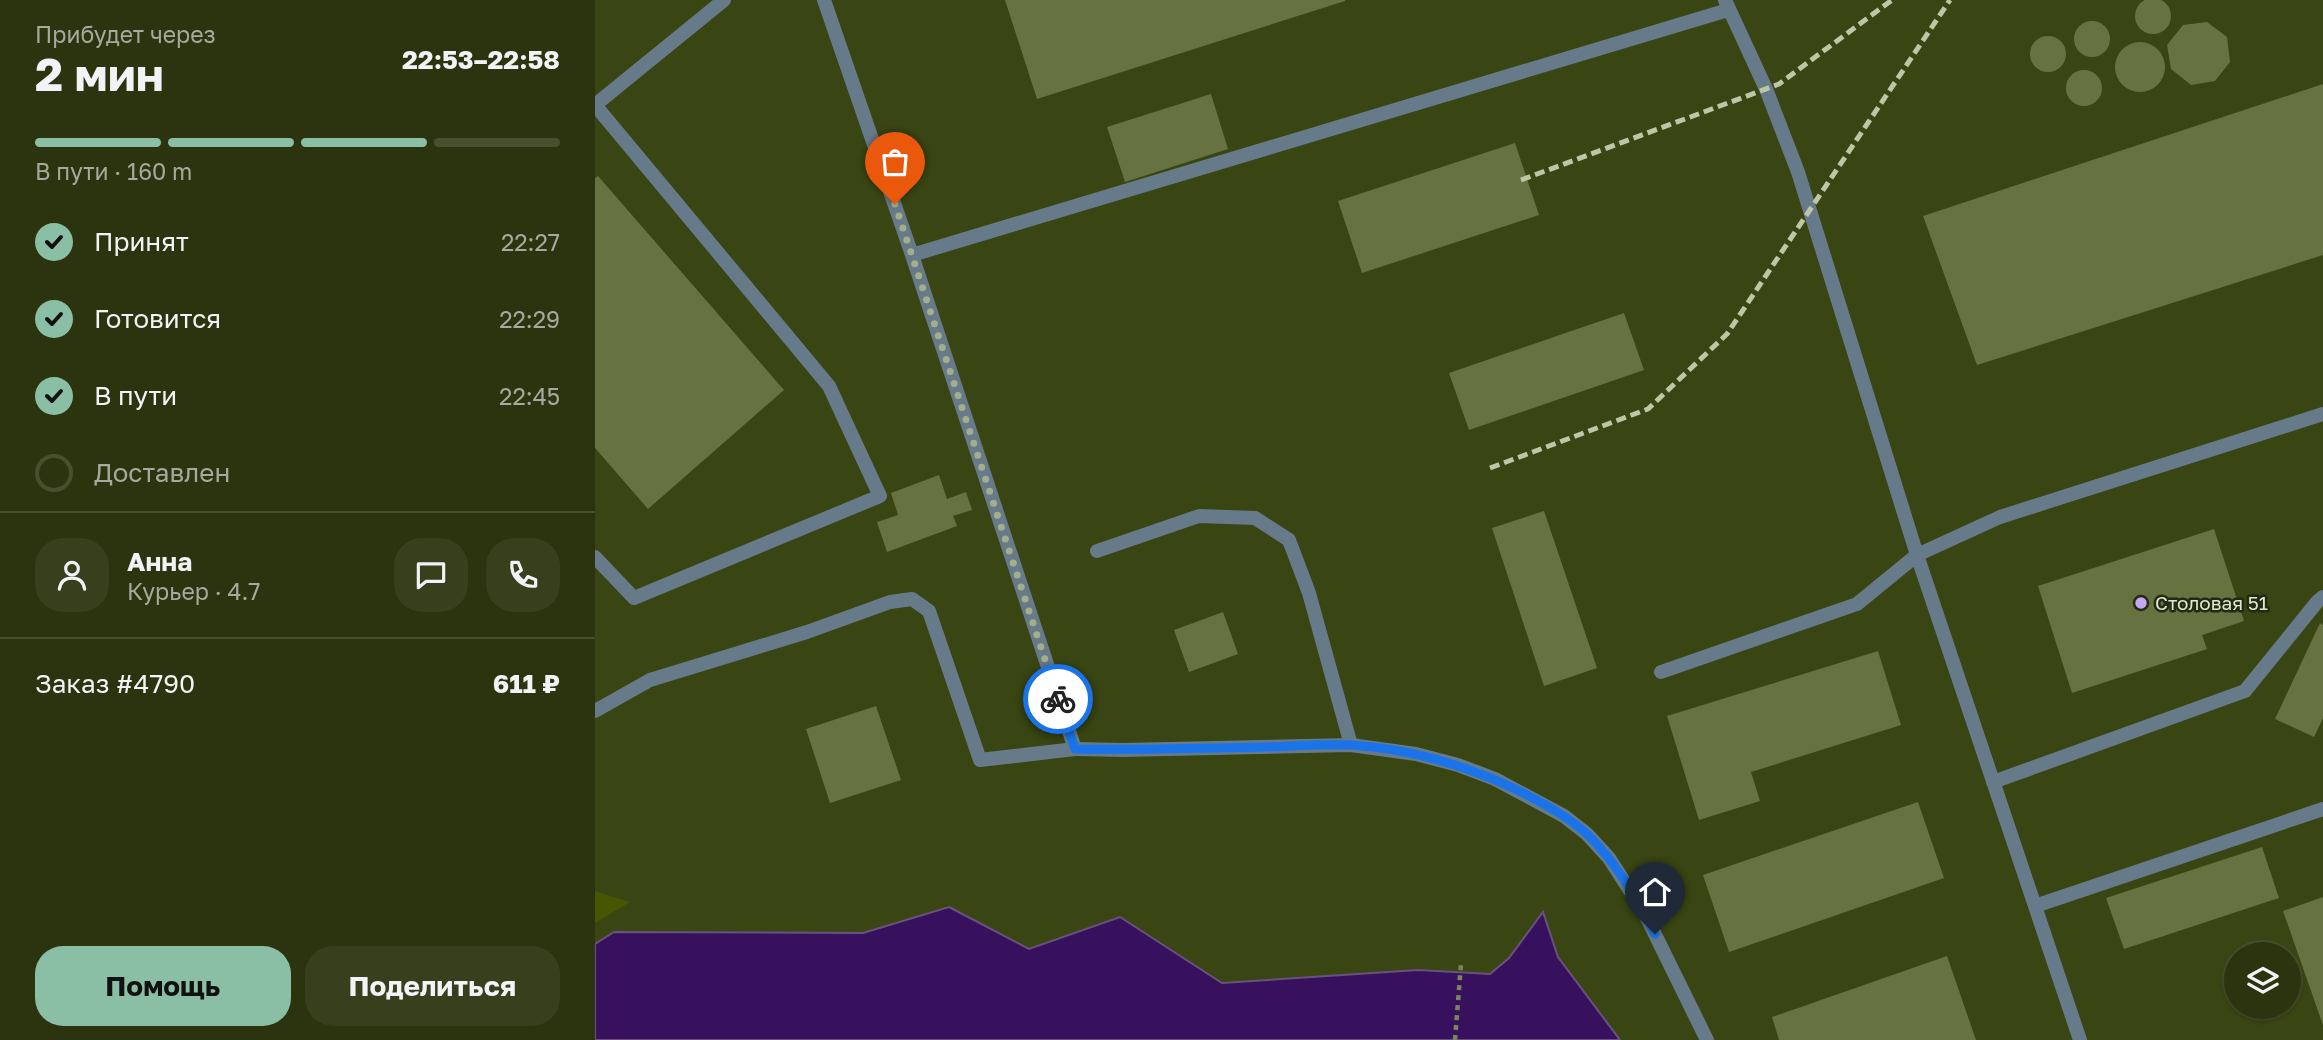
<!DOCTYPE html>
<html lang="ru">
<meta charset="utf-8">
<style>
body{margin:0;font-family:"Golos Text",sans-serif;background:#373f1c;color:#f1f3f6;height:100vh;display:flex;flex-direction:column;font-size:26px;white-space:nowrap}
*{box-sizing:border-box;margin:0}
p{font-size:23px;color:#a6aa9e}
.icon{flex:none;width:38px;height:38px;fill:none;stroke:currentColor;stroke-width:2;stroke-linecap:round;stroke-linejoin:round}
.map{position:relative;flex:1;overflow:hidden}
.sheet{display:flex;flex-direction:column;background:#2b340e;width:595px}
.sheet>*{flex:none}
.tools{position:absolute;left:1629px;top:942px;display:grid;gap:14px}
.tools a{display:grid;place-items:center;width:77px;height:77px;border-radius:50%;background:#2b340e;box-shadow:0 2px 5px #0004,0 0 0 2px #474f2e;font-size:35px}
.pin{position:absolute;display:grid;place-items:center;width:60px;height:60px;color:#fff;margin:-72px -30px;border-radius:50% 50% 50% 0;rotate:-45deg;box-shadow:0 0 7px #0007}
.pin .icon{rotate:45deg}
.courier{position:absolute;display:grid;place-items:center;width:70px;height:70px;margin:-35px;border:5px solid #1a73e8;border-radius:50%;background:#fff;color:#222;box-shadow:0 2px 9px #0007}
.head em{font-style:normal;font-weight:700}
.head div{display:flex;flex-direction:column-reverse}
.head{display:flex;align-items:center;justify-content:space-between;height:119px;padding:0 35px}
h1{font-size:46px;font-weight:700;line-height:52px}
.bar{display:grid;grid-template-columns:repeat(4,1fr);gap:10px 7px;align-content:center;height:84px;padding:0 35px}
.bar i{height:9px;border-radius:5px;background:#474f2e}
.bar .current{background:#8abfa5}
.bar p{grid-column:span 4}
.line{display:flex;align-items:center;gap:18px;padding:0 35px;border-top:2px solid #474f2e}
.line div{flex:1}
.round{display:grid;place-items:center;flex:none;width:74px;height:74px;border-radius:28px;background:#373f1c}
ol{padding:0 35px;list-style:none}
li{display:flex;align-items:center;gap:21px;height:77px}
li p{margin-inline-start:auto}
li .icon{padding:7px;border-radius:50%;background:#8abfa5;color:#111;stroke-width:4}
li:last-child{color:#a6aa9e}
li i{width:38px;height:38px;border:4px solid #474f2e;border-radius:50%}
.button{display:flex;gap:14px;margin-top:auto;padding:14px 35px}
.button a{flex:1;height:80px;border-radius:28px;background:#8abfa5;color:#111;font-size:28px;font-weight:700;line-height:80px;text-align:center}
.button a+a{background:#373f1c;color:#f1f3f6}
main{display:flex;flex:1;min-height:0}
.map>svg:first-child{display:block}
</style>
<main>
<section class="sheet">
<div class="head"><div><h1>2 мин</h1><p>Прибудет через</p></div><em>22:53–22:58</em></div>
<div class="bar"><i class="current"></i><i class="current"></i><i class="current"></i><i></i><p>В пути · 160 m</p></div>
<ol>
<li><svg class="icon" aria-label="check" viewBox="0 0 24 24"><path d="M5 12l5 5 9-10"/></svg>Принят<p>22:27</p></li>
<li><svg class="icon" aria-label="check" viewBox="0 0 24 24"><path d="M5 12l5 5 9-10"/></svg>Готовится<p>22:29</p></li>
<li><svg class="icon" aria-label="check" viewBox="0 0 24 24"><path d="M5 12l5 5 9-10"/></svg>В пути<p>22:45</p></li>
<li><i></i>Доставлен</li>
</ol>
<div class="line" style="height:126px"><a class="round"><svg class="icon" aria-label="person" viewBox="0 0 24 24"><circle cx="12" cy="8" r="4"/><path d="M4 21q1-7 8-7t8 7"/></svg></a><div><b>Анна</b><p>Курьер · 4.7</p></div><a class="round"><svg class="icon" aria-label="chat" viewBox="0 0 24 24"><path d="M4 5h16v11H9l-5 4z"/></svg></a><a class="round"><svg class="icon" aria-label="phone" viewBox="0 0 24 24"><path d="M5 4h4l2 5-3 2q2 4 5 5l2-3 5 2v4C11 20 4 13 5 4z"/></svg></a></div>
<div class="line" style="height:91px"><div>Заказ #4790</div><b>611 ₽</b></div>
<div class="button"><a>Помощь</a><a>Поделиться</a></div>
</section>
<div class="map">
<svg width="1728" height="1040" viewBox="0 0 1728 1040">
<rect width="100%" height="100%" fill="#394512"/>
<path fill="#465602" d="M0,891L35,902L0,923Z"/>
<path fill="#37115d" stroke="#69517e" stroke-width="2" d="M354,907L434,949L525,917L627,983L823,970L895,974L914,958L948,912L963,957L1025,1040H0V944L19,932L268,933Z"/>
<path fill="#667341" d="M1540 16a18 18 0 1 1 36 0a18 18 0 1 1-36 0Z
M410,0H750V1L442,99Z
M1479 39a18 18 0 1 1 36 0a18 18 0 1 1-36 0Z
M1612,22L1632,37L1635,62L1620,81L1596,85L1576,69L1572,45L1588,25Z
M1435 54a18 18 0 1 1 36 0a18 18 0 1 1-36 0Z
M1520 67a25 25 0 1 1 50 0a25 25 0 1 1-50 0Z
M1471 88a18 18 0 1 1 36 0a18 18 0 1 1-36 0Z
M1728,84V255L1382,365L1328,216Z
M616,94L633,149L530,182L512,127Z
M920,143L944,215L767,273L743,201Z
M3,176L189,390L53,509L0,448V178Z
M1029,313L1049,370L874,430L854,373Z
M344,475L352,499L371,492L377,510L358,516L362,526L292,552L282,522L303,515L296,493Z
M949,511L1002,668L949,686L897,528Z
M1619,529L1649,621L1607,635L1612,649L1477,693L1443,586Z
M628,612L643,654L594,672L579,630Z
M1725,623L1728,625V718L1719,737L1680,719Z
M1283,651L1306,725L1156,772L1165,801L1104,820L1072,716Z
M281,706L306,780L235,803L211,729Z
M1323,802L1349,878L1134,952L1108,875Z
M1667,847L1684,898L1529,949L1511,898Z
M1728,897V1025L1688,911Z
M1352,956L1381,1040H1184L1177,1017Z"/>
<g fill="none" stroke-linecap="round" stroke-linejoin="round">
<path stroke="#7a855b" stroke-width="4.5" stroke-dasharray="5 5" stroke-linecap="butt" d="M860,1040L866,964"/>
<path stroke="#667a8a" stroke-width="14" d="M1130,0L1171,89L1203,172L1322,555L1485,1040
M0,105L129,0
M317,255L1133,10
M502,551L604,516L660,518L694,540L714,593L756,745
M0,557L39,598L285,496L234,386L0,105
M1066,672L1262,604L1322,555L1405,517L1728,414
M0,711L55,680L212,632L295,602L317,599L334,611L385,760L480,749L317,255L229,0
M1398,782L1650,691L1722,602L1728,597
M1440,906L1728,809"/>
<path stroke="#667a8a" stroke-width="14" d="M480,749L528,750L756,745L821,754L863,765L900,779L969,816L992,834L1014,858L1050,914L1112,1040"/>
<path stroke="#bdc6a6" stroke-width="5" stroke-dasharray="10 5" stroke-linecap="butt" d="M926,180L1184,84L1297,0
M895,468L1053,409L1132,334L1355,0"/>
</g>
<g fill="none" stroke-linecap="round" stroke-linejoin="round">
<path stroke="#a5ae8b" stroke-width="7" stroke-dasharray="0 12.6" d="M300,204L463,699"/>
<path stroke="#1a73e8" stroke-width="9" d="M463,699L480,749C544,750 607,748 671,747C699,746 728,744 756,745C814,749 868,764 920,789C945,801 971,815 992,834C1021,862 1042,898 1060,934"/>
</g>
<circle fill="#c3a7f2" stroke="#232914" stroke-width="2.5" cx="1546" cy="603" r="7"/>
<g text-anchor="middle" stroke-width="5" stroke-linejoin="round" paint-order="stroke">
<g font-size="19" fill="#dfe7cc" stroke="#232914" text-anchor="start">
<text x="1560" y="610">Столовая 51</text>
</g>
</g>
</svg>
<div class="tools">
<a><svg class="icon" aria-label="layers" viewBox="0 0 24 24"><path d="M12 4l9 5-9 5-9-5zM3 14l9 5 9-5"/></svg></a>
</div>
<div class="pin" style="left:300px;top:204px;background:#ea580c"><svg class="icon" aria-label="bag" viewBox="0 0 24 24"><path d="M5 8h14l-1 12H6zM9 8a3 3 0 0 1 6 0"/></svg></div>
<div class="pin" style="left:1060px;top:934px;background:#1f2937"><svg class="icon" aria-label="home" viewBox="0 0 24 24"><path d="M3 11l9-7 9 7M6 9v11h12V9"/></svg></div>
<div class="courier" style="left:463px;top:699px"><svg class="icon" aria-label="bike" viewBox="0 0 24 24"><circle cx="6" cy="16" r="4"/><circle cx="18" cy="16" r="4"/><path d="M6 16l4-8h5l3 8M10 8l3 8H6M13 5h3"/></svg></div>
</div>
</main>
